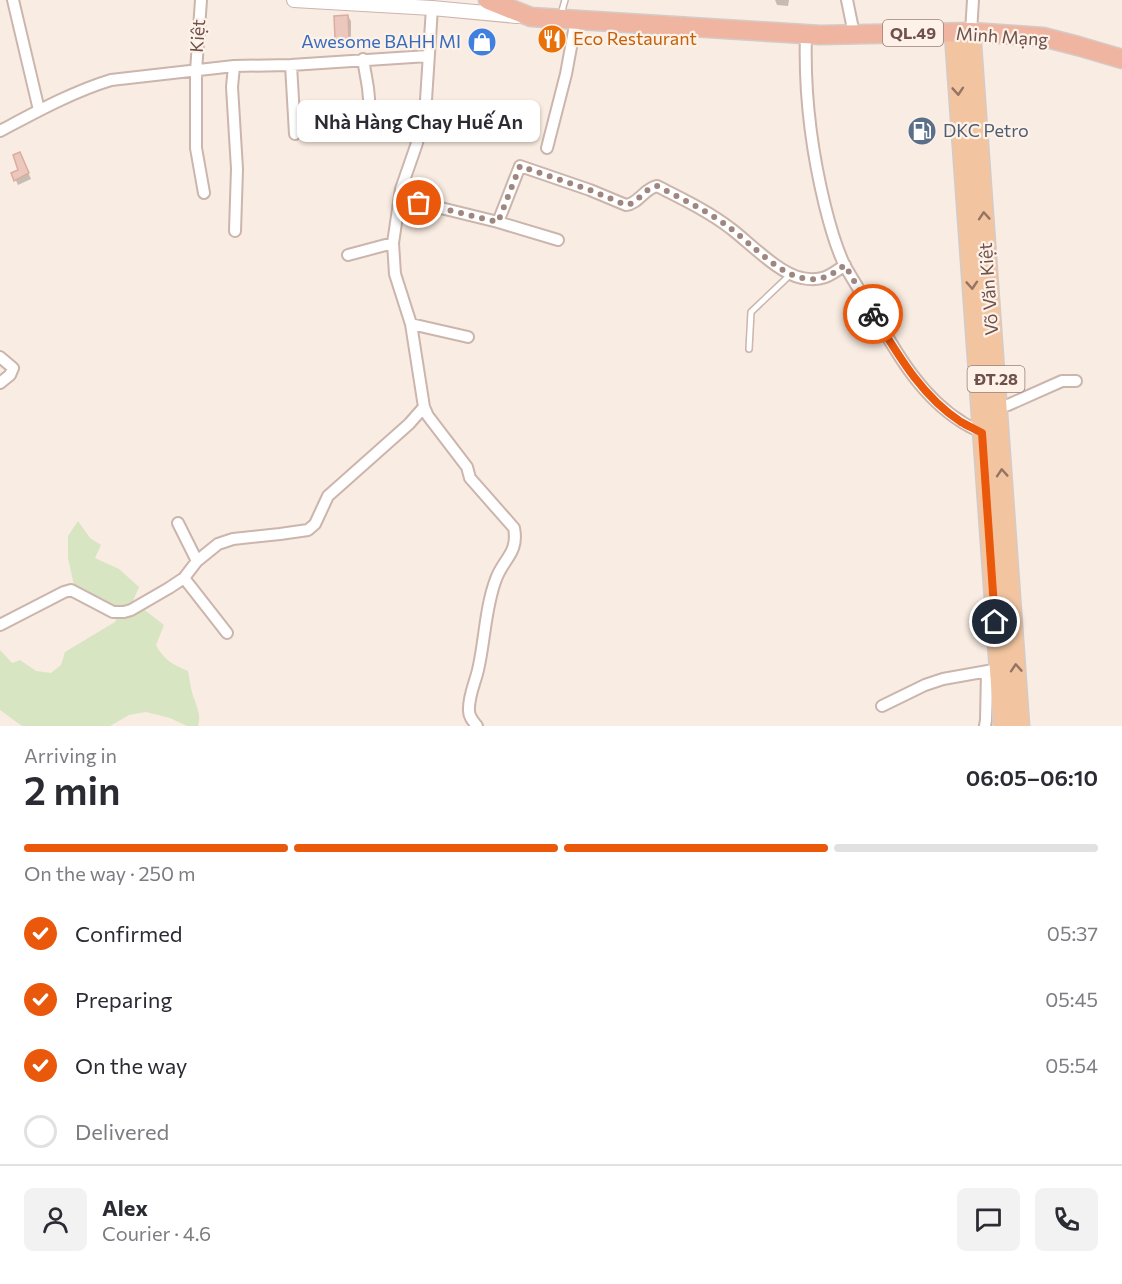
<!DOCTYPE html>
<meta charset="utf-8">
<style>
body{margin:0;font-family:Commissioner,sans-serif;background:#f2f2f3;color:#2b2b33;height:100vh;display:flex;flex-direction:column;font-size:22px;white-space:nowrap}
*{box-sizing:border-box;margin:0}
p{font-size:20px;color:#7c7c81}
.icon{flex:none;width:33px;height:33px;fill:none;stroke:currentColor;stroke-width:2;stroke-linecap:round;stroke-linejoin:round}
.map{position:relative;height:726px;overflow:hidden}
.drawer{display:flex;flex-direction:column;background:#fff;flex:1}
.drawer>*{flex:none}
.pin{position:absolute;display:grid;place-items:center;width:51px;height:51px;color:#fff;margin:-26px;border:3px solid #fff;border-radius:50%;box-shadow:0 2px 6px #0007}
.courier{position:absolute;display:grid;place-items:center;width:60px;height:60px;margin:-30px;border:4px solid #ea580c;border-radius:50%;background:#fff;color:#222;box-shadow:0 2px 8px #0007}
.bubble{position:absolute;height:42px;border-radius:9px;background:#fff;box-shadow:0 2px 4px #0004;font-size:20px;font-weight:600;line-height:42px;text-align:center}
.headline em{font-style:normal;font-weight:600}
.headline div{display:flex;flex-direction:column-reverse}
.headline{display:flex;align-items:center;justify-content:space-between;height:102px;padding:0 24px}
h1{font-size:39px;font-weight:600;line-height:45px}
.bar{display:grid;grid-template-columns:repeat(4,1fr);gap:9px 6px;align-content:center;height:72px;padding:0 24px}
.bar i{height:8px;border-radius:4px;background:#e1e1e2}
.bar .on{background:#ea580c}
.bar p{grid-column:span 4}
.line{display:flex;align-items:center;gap:15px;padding:0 24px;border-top:2px solid #e1e1e2}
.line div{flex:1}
.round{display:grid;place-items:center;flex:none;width:63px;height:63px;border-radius:9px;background:#f2f2f3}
ol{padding:0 24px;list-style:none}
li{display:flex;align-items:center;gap:18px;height:66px}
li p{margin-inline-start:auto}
li .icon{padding:6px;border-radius:50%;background:#ea580c;color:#fff;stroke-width:4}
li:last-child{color:#7c7c81}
li i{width:33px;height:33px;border:3px solid #e1e1e2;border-radius:50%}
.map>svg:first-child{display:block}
</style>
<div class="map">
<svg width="1122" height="726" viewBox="0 0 1122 726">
<rect width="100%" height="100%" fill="#f9ece2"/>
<path fill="#d7e5c2" d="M78,521L90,538L101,545L95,558L119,569L139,587L133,601L164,625L156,645C164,660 173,665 188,671C190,681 191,692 195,701C198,711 201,716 198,726H187L170,718L146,712L129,715L110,726H22L0,710V650L12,663L20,660L36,671L51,673L61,665L65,652L115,622L121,610L105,603L74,585L68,558V536Z"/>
<path fill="#0003" d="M775,0H789L788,6L777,5Z
M348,16L351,21V43H339L336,39Z
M20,154L28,170H27L31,179L18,185L13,174L20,170Z"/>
<path fill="#ecc7bd" stroke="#ddab9f" stroke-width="1.5" d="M348,15L349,38L335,39L334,16Z
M20,152L29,173L14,181L11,173L18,170L13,155Z"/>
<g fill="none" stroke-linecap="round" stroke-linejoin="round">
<g stroke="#cbb5ad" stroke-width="8">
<path id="service" d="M561,14L565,0
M749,349L751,312L791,274"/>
</g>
<g stroke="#cbb5ad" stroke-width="14">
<path id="minor" d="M13,0L39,110
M201,0L196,71V148L204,193
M847,0L854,34
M432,8L425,115L416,146L401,189L393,243L395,274L411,324L424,407L428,416L467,467L470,478L514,528C519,553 503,559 496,579C485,608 485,640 478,670C475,683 468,697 469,711C469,717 473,721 477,726
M971,32L973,0
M806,34C804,92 811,149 825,206C830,226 836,248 845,266C855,284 866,300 876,317C898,356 923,398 962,422C968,426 975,429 982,433
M363,59L368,88L372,131
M291,65L295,134
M234,66L232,87L237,169L235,231
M0,131C36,112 72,92 111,80L234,66L291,65L428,56
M547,148L566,74L576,20
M400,198L498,222L558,240
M498,222L520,166L590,190L626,205C638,204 645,188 657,186C682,199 708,211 730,228C749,242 779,274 802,278C821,282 830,276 845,265
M348,255L393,243
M411,324L468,337
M0,357L13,368L10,375L0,383
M998,407L1008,405L1062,381H1076
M178,523L197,561
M184,578L227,633
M0,625L64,592L71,590L113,612H124L131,610L169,588L184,578L197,561L218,544L233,539L280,534L308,530L315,524L328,496L409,424L424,407
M882,706L925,685L943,679L999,669
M985,726L986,720L987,671"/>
</g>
<g stroke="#cbb5ad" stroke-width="16">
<path id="tertiary" d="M294,0L432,8L517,16"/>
</g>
<g stroke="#d4cbc9" stroke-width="21">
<path id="primary" d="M971,32L1020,726
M954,33L1003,726"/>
</g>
<g stroke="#d4cbc9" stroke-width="21">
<path id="trunk" d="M488,0L531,17L820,35L971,32L1043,37L1078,46L1122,59"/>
</g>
<use href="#service" stroke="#fff" stroke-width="5"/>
<use href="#minor" stroke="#fff" stroke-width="10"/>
<use href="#tertiary" stroke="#fff" stroke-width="14"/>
<use href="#primary" stroke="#f2c5a0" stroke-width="18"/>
<use href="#trunk" stroke="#f0b5a0" stroke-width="18"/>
</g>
<defs><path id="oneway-chevron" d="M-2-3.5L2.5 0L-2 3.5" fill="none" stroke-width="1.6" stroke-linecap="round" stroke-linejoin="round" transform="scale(1.5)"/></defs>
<g stroke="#967464">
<use href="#oneway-chevron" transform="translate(958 91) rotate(86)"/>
<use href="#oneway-chevron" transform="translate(984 216) rotate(-94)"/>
<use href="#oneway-chevron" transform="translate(972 285) rotate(86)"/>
<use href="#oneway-chevron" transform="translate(1002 473) rotate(-94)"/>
<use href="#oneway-chevron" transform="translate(1016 668) rotate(-94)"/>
</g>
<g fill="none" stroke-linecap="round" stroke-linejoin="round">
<path stroke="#9f8780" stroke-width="6" stroke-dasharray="0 10.8" d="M419,203L498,222L520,166L590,190L626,205C638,204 644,188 657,186C682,199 708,211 730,228C749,242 779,274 802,278C821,282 830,276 845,265L873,314"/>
<path stroke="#ea580c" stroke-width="8" d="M873,314C897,353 921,396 961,422C968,426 975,429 982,433L995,622"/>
</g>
<defs>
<g id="restaurant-disc" transform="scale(1.5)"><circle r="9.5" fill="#e8710a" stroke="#fdf1e8"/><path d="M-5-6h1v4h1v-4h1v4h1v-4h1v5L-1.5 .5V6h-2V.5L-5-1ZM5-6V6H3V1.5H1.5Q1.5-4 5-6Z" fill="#fff"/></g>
<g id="shop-disc" transform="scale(1.5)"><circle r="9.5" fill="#3f7fe0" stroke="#fdf1e8"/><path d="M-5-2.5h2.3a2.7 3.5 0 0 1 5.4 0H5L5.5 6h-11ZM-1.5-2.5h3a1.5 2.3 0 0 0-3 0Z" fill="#fff"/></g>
<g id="fuel-disc" transform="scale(1.5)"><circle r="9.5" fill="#5c6f8a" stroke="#fdf1e8"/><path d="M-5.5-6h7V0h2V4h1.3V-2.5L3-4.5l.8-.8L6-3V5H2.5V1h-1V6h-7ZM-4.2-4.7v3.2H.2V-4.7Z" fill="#fff"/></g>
</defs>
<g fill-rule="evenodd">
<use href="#restaurant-disc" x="552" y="39"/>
<use href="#shop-disc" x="482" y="42"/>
<use href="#fuel-disc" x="922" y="131"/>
</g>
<g text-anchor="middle" stroke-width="4.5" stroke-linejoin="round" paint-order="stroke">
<g fill="#fdf1e8" stroke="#99817a" stroke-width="1.5">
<rect x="883" y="20" width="60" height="26" rx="4.5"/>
<rect x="967.5" y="366" width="57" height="26" rx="4.5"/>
</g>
<g font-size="16" font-weight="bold" fill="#6e514b">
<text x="913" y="39">QL.49</text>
<text x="996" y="385">ĐT.28</text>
</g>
<g font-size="18" fill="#6e514b" stroke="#fdf1e8">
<text transform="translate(198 36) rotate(-86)" y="6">Kiệt</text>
<text transform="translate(1002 37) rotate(4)" y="6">Minh Mạng</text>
<text transform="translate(989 289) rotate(-94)" y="6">Võ Văn Kiệt</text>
</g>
<g font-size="18" fill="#c56008" stroke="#fdf1e8" text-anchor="start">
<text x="573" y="45">Eco Restaurant</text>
</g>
<g font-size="18" fill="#366cbe" stroke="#fdf1e8" text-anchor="end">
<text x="461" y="48">Awesome BAHH MI</text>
</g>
<g font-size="18" fill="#4e5e75" stroke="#fdf1e8" text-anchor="start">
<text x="943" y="137">DKC Petro</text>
</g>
</g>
</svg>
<div class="pin" style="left:419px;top:203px;background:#ea580c"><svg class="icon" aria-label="bag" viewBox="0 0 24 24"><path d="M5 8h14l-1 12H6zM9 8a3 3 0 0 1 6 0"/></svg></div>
<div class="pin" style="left:995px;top:622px;background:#1f2937"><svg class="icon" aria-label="home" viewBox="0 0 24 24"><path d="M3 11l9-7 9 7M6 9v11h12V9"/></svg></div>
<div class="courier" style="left:873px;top:314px"><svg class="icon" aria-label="bike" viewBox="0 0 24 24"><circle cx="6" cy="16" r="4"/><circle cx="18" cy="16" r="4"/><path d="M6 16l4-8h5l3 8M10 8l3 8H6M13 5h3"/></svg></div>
<div class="bubble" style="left:297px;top:100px;width:243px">Nhà Hàng Chay Huế An</div>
</div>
<section class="drawer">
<div class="headline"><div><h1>2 min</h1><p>Arriving in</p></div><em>06:05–06:10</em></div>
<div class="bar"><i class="on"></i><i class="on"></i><i class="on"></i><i></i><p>On the way · 250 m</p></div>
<ol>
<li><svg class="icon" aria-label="check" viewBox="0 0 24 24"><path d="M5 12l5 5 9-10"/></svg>Confirmed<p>05:37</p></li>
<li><svg class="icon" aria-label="check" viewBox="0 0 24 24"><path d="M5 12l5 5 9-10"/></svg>Preparing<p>05:45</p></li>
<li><svg class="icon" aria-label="check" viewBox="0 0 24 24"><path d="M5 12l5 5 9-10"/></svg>On the way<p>05:54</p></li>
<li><i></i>Delivered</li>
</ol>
<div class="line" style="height:108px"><a class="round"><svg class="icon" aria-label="person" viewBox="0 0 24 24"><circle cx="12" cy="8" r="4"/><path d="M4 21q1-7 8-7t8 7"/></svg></a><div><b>Alex</b><p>Courier · 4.6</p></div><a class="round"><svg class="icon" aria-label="chat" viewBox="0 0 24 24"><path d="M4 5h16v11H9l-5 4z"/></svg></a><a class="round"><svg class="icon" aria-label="phone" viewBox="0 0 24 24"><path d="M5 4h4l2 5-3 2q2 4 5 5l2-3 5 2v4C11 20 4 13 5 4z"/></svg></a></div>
</section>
